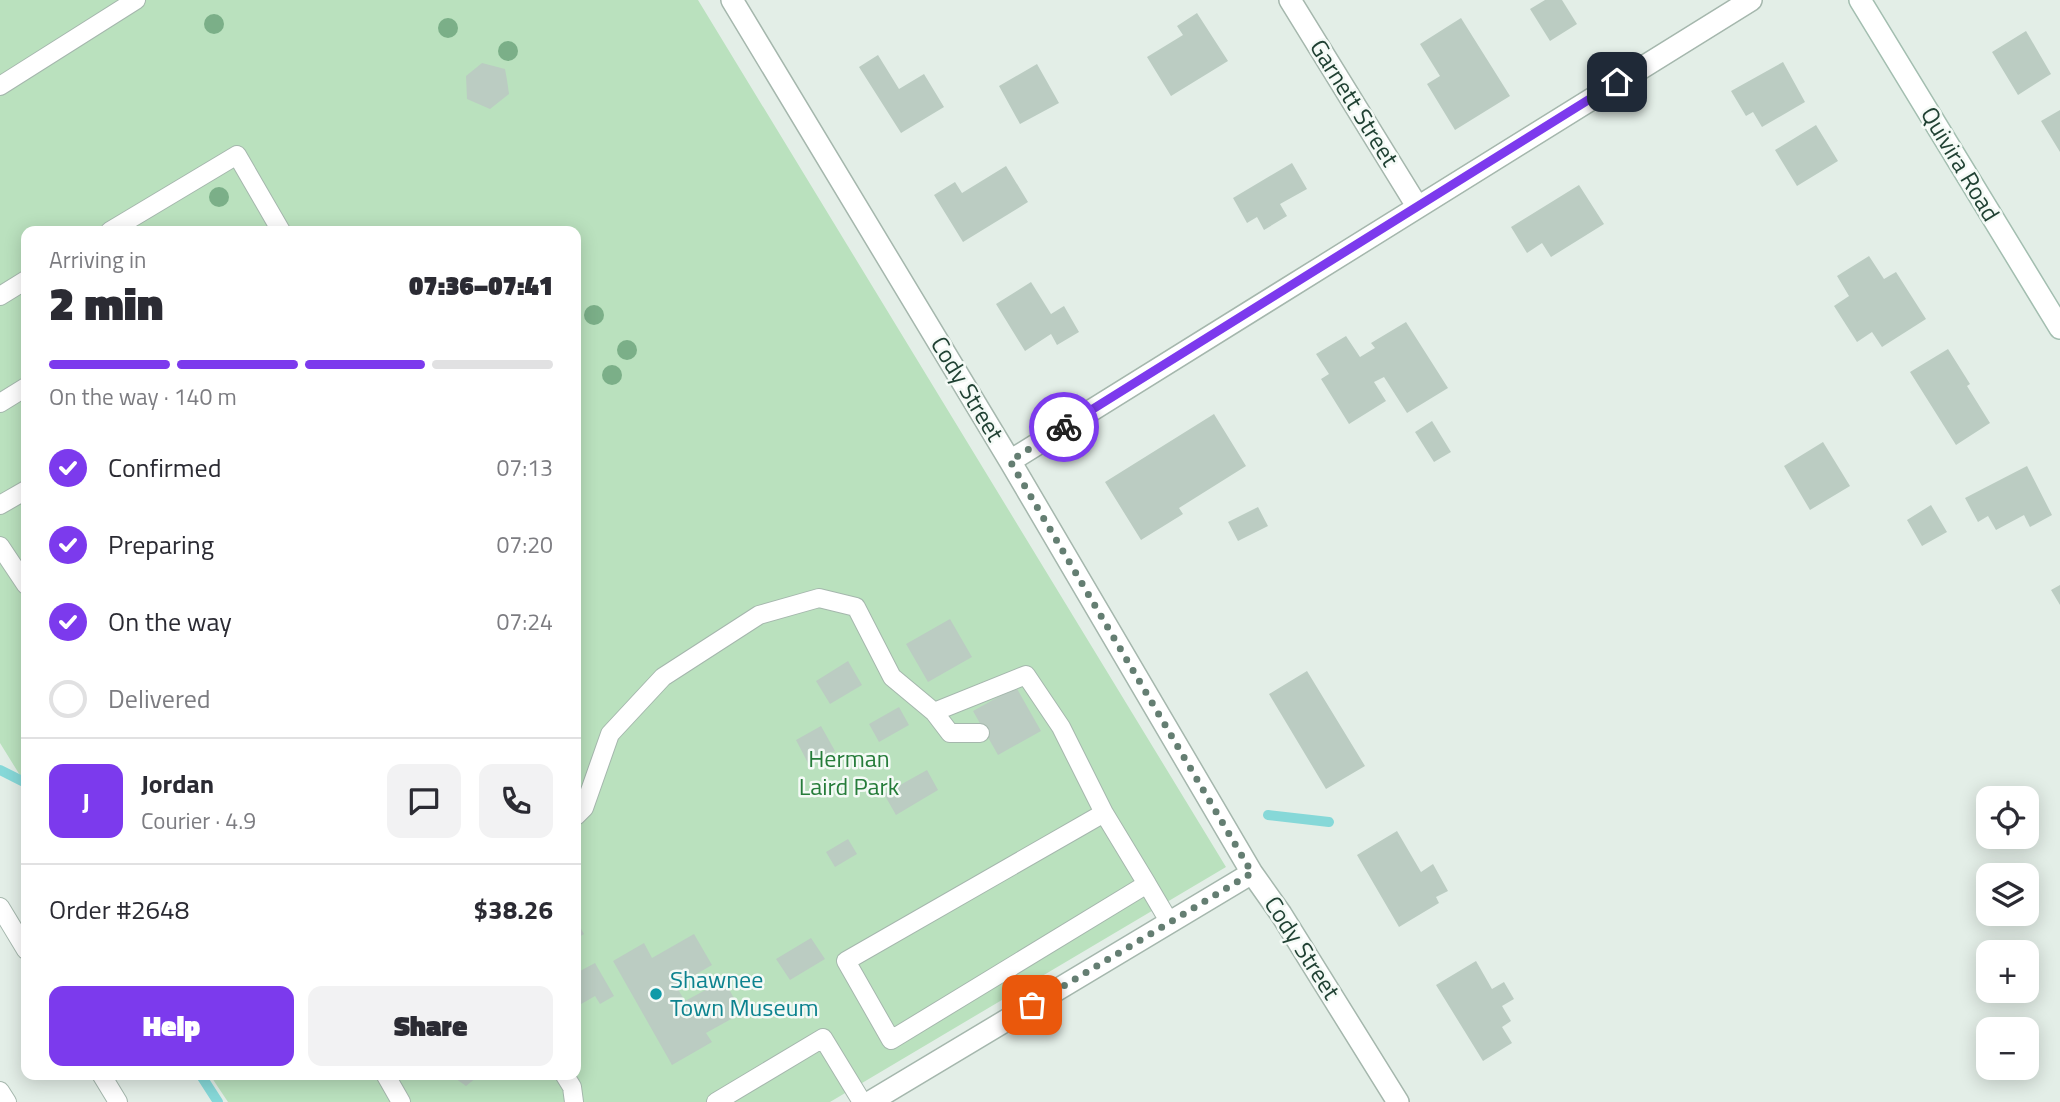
<!DOCTYPE html>
<meta charset="utf-8">
<style>
body{margin:0;font-family:"Titillium Web",sans-serif;background:#f2f2f3;color:#2b2b33;height:100vh;display:flex;flex-direction:column;font-size:26px;white-space:nowrap}
*{box-sizing:border-box;margin:0}
p{font-size:23px;color:#7c7c81}
.icon{flex:none;width:38px;height:38px;fill:none;stroke:currentColor;stroke-width:2;stroke-linecap:round;stroke-linejoin:round}
.map{position:relative;flex:1;overflow:hidden}
.panel{position:absolute;left:21px;top:226px;width:560px;height:854px;display:flex;flex-direction:column;background:#fff;border-radius:14px;box-shadow:0 4px 18px #0003}
.panel>*{flex:none}
.buttons{position:absolute;left:1976px;top:786px;display:grid;gap:14px}
.buttons a{display:grid;place-items:center;width:63px;height:63px;border-radius:14px;background:#fff;box-shadow:0 4px 18px #0003;font-size:35px}
.pin{position:absolute;display:grid;place-items:center;width:60px;height:60px;color:#fff;margin:-30px;border-radius:14px;box-shadow:0 4px 10px #0006}
.courier{position:absolute;display:grid;place-items:center;width:70px;height:70px;margin:-35px;border:5px solid #7c3aed;border-radius:50%;background:#fff;color:#222;box-shadow:0 2px 9px #0007}
.headline em{font-style:normal;font-weight:800}
.headline div{display:flex;flex-direction:column-reverse}
.headline{display:flex;align-items:center;justify-content:space-between;height:119px;padding:0 28px}
h1{font-size:46px;font-weight:800;line-height:52px}
.bar{display:grid;grid-template-columns:repeat(4,1fr);gap:10px 7px;align-content:center;height:84px;padding:0 28px}
.bar i{height:9px;border-radius:5px;background:#e1e1e2}
.bar .on{background:#7c3aed}
.bar p{grid-column:span 4}
.line{display:flex;align-items:center;gap:18px;padding:0 28px;border-top:2px solid #e1e1e2}
.line div{flex:1}
.round{display:grid;place-items:center;flex:none;width:74px;height:74px;border-radius:14px;background:#f2f2f3}
ol{padding:0 28px;list-style:none}
li{display:flex;align-items:center;gap:21px;height:77px}
li p{margin-inline-start:auto}
li .icon{padding:7px;border-radius:50%;background:#7c3aed;color:#fff;stroke-width:4}
li:last-child{color:#7c7c81}
li i{width:38px;height:38px;border:4px solid #e1e1e2;border-radius:50%}
.cta{display:flex;gap:14px;margin-top:auto;padding:14px 28px}
.cta a{flex:1;height:80px;border-radius:14px;background:#7c3aed;color:#fff;font-size:28px;font-weight:800;line-height:80px;text-align:center}
.cta a+a{background:#f2f2f3;color:#2b2b33}
.map>svg:first-child{display:block}
</style>
<div class="map">
<svg width="2060" height="1102" viewBox="0 0 2060 1102">
<rect width="100%" height="100%" fill="#e3eee7"/>
<path fill="#bae1be" d="M0,0H698L1226,867L830,1102H228L210,1075L576,1074V231H26V785L0,743Z"/>
<g fill="none" stroke-linecap="round" stroke-linejoin="round">
<path stroke="#86d8d8" stroke-width="10" d="M0,770L26,783
M1268,815L1329,822
M200,1074L218,1102"/>
</g>
<path fill="#bbccc2" d="M1545,0H1562L1577,24L1550,41L1530,9Z
M1197,13L1228,61L1171,96L1147,57L1183,35L1177,26Z
M1461,18L1510,96L1455,130L1427,84L1440,76L1420,44Z
M2026,31L2051,74L2018,95L1992,52Z
M878,55L899,89L924,74L944,107L901,133L859,67Z
M1783,62L1805,102L1762,127L1753,112L1746,116L1731,91Z
M482,63L505,69L507,80L509,94L490,109L467,99L466,76Z
M1037,64L1059,103L1020,124L999,86Z
M2060,110V152L2041,121Z
M1816,125L1838,161L1797,186L1775,150Z
M1292,163L1307,189L1280,204L1287,216L1264,230L1257,217L1247,223L1233,198Z
M1006,166L1028,202L963,242L934,195L955,182L962,193Z
M1579,185L1604,224L1551,257L1542,243L1527,253L1511,227Z
M1869,256L1884,279L1896,272L1926,319L1882,347L1872,332L1857,342L1834,306L1849,296L1837,276Z
M1031,282L1051,314L1064,306L1079,332L1057,345L1051,334L1025,351L996,304Z
M1406,322L1448,388L1407,413L1384,377L1374,382L1386,401L1349,424L1321,379L1329,374L1316,354L1346,336L1360,357L1375,348L1371,343Z
M1948,349L1970,384L1967,386L1990,423L1956,445L1910,372Z
M1214,414L1246,466L1179,508L1183,514L1141,540L1105,482Z
M1432,421L1451,452L1434,462L1415,432Z
M1823,442L1850,486L1810,510L1784,466Z
M2027,466L2052,515L2030,527L2024,515L1996,530L1988,516L1978,522L1965,498Z
M1931,505L1947,532L1922,546L1907,520Z
M1258,507L1268,526L1238,541L1228,522Z
M2060,585V605L2051,590Z
M950,619L972,657L928,682L906,644Z
M848,661L862,685L830,704L816,681Z
M1307,671L1365,766L1326,789L1269,694Z
M1016,687L1041,731L998,755L973,711Z
M899,707L909,725L879,742L869,724Z
M821,726L835,751L809,765L796,740Z
M927,770L938,790L896,815L884,794Z
M1397,831L1421,872L1433,864L1448,891L1436,897L1439,903L1399,927L1357,855Z
M848,839L857,854L835,867L826,852Z
M576,920L584,934L576,939Z
M694,934L712,965L676,986L685,1001L724,980L742,1013L706,1033L712,1042L672,1065L613,961L644,943L652,958Z
M811,938L825,959L790,980L776,959Z
M1476,961L1492,989L1504,982L1514,999L1502,1006L1511,1021L1502,1027L1512,1043L1483,1061L1436,985Z
M595,963L614,996L600,1004L595,996L576,1007V964L580,971Z
M449,1074H481L466,1086Z"/>
<g fill="none" stroke-linecap="round" stroke-linejoin="round">
<g stroke="#a5b7ad" stroke-width="20">
<path id="lane" d="M0,86L136,0
M110,231L237,155L281,231
M0,296L26,280
M0,403L26,387
M0,505L26,490
M0,546L26,585
M934,712L950,733H980
M576,816L584,808L610,734L663,677L759,615L819,598L856,607L892,677L934,712L1026,675L1061,727L1104,813
M1147,884L1104,813L846,961L891,1040L1147,884L1170,923
M0,907L26,950
M101,1074L118,1102
M385,1074L401,1102
M564,1074L572,1087L574,1102
M0,1091L7,1102
M716,1102L823,1038L862,1102"/>
</g>
<g stroke="#a5b7ad" stroke-width="24">
<path id="street" d="M732,0L1010,461L1252,873L1281,914L1398,1102
M1290,0L1417,206
M1010,461L1751,0
M870,1102L1252,873"/>
</g>
<g stroke="#a3beb0" stroke-width="24">
<path id="secondary" d="M1860,0L2060,328"/>
</g>
<use href="#lane" stroke="#fff" stroke-width="18"/>
<use href="#street" stroke="#fff" stroke-width="21"/>
<use href="#secondary" stroke="#fff" stroke-width="21"/>
</g>
<g fill="#7baf88">
<circle cx="214" cy="24" r="10"/>
<circle cx="448" cy="28" r="10"/>
<circle cx="508" cy="51" r="10"/>
<circle cx="219" cy="197" r="10"/>
<circle cx="594" cy="315" r="10"/>
<circle cx="627" cy="350" r="10"/>
<circle cx="612" cy="375" r="10"/>
</g>
<g fill="none" stroke-linecap="round" stroke-linejoin="round">
<path stroke="#647e72" stroke-width="7" stroke-dasharray="0 12.6" d="M1032,1005L1252,873L1010,461L1064,427"/>
<path stroke="#7c3aed" stroke-width="9" d="M1064,427L1617,82"/>
</g>
<circle fill="#0f9aa8" stroke="#f4faf6" stroke-width="2.5" cx="656" cy="994" r="7"/>
<g text-anchor="middle" stroke-width="5" stroke-linejoin="round" paint-order="stroke">
<g font-size="24" fill="#204133" stroke="#f4faf6">
<text transform="translate(1354 103) rotate(58)" y="8">Garnett Street</text>
<text transform="translate(1960 164) rotate(59)" y="8">Quivira Road</text>
<text transform="translate(967 389) rotate(59)" y="8">Cody Street</text>
<text transform="translate(1302 948) rotate(57)" y="8">Cody Street</text>
</g>
<g font-size="24" fill="#267c3a" stroke="#f4faf6">
<text x="849" y="767">Herman<tspan x="849" dy="28">Laird Park</tspan></text>
</g>
<g font-size="24" fill="#0d838f" stroke="#f4faf6" text-anchor="start">
<text x="670" y="988">Shawnee<tspan x="670" dy="28">Town Museum</tspan></text>
</g>
</g>
</svg>
<div class="buttons">
<a><svg class="icon" aria-label="locate" viewBox="0 0 24 24"><circle cx="12" cy="12" r="6"/><path d="M12 2v4M12 18v4M2 12h4M18 12h4"/></svg></a>
<a><svg class="icon" aria-label="layers" viewBox="0 0 24 24"><path d="M12 4l9 5-9 5-9-5zM3 14l9 5 9-5"/></svg></a>
<a>+</a>
<a>−</a>
</div>
<div class="pin" style="left:1032px;top:1005px;background:#ea580c"><svg class="icon" aria-label="bag" viewBox="0 0 24 24"><path d="M5 8h14l-1 12H6zM9 8a3 3 0 0 1 6 0"/></svg></div>
<div class="pin" style="left:1617px;top:82px;background:#1f2937"><svg class="icon" aria-label="home" viewBox="0 0 24 24"><path d="M3 11l9-7 9 7M6 9v11h12V9"/></svg></div>
<div class="courier" style="left:1064px;top:427px"><svg class="icon" aria-label="bike" viewBox="0 0 24 24"><circle cx="6" cy="16" r="4"/><circle cx="18" cy="16" r="4"/><path d="M6 16l4-8h5l3 8M10 8l3 8H6M13 5h3"/></svg></div>
<section class="panel">
<div class="headline"><div><h1>2 min</h1><p>Arriving in</p></div><em>07:36–07:41</em></div>
<div class="bar"><i class="on"></i><i class="on"></i><i class="on"></i><i></i><p>On the way · 140 m</p></div>
<ol>
<li><svg class="icon" aria-label="check" viewBox="0 0 24 24"><path d="M5 12l5 5 9-10"/></svg>Confirmed<p>07:13</p></li>
<li><svg class="icon" aria-label="check" viewBox="0 0 24 24"><path d="M5 12l5 5 9-10"/></svg>Preparing<p>07:20</p></li>
<li><svg class="icon" aria-label="check" viewBox="0 0 24 24"><path d="M5 12l5 5 9-10"/></svg>On the way<p>07:24</p></li>
<li><i></i>Delivered</li>
</ol>
<div class="line" style="height:126px"><b class="round" style="background:#7c3aed;color:#fff">J</b><div><b>Jordan</b><p>Courier · 4.9</p></div><a class="round"><svg class="icon" aria-label="chat" viewBox="0 0 24 24"><path d="M4 5h16v11H9l-5 4z"/></svg></a><a class="round"><svg class="icon" aria-label="phone" viewBox="0 0 24 24"><path d="M5 4h4l2 5-3 2q2 4 5 5l2-3 5 2v4C11 20 4 13 5 4z"/></svg></a></div>
<div class="line" style="height:91px"><div>Order #2648</div><b>$38.26</b></div>
<div class="cta"><a>Help</a><a>Share</a></div>
</section>
</div>
